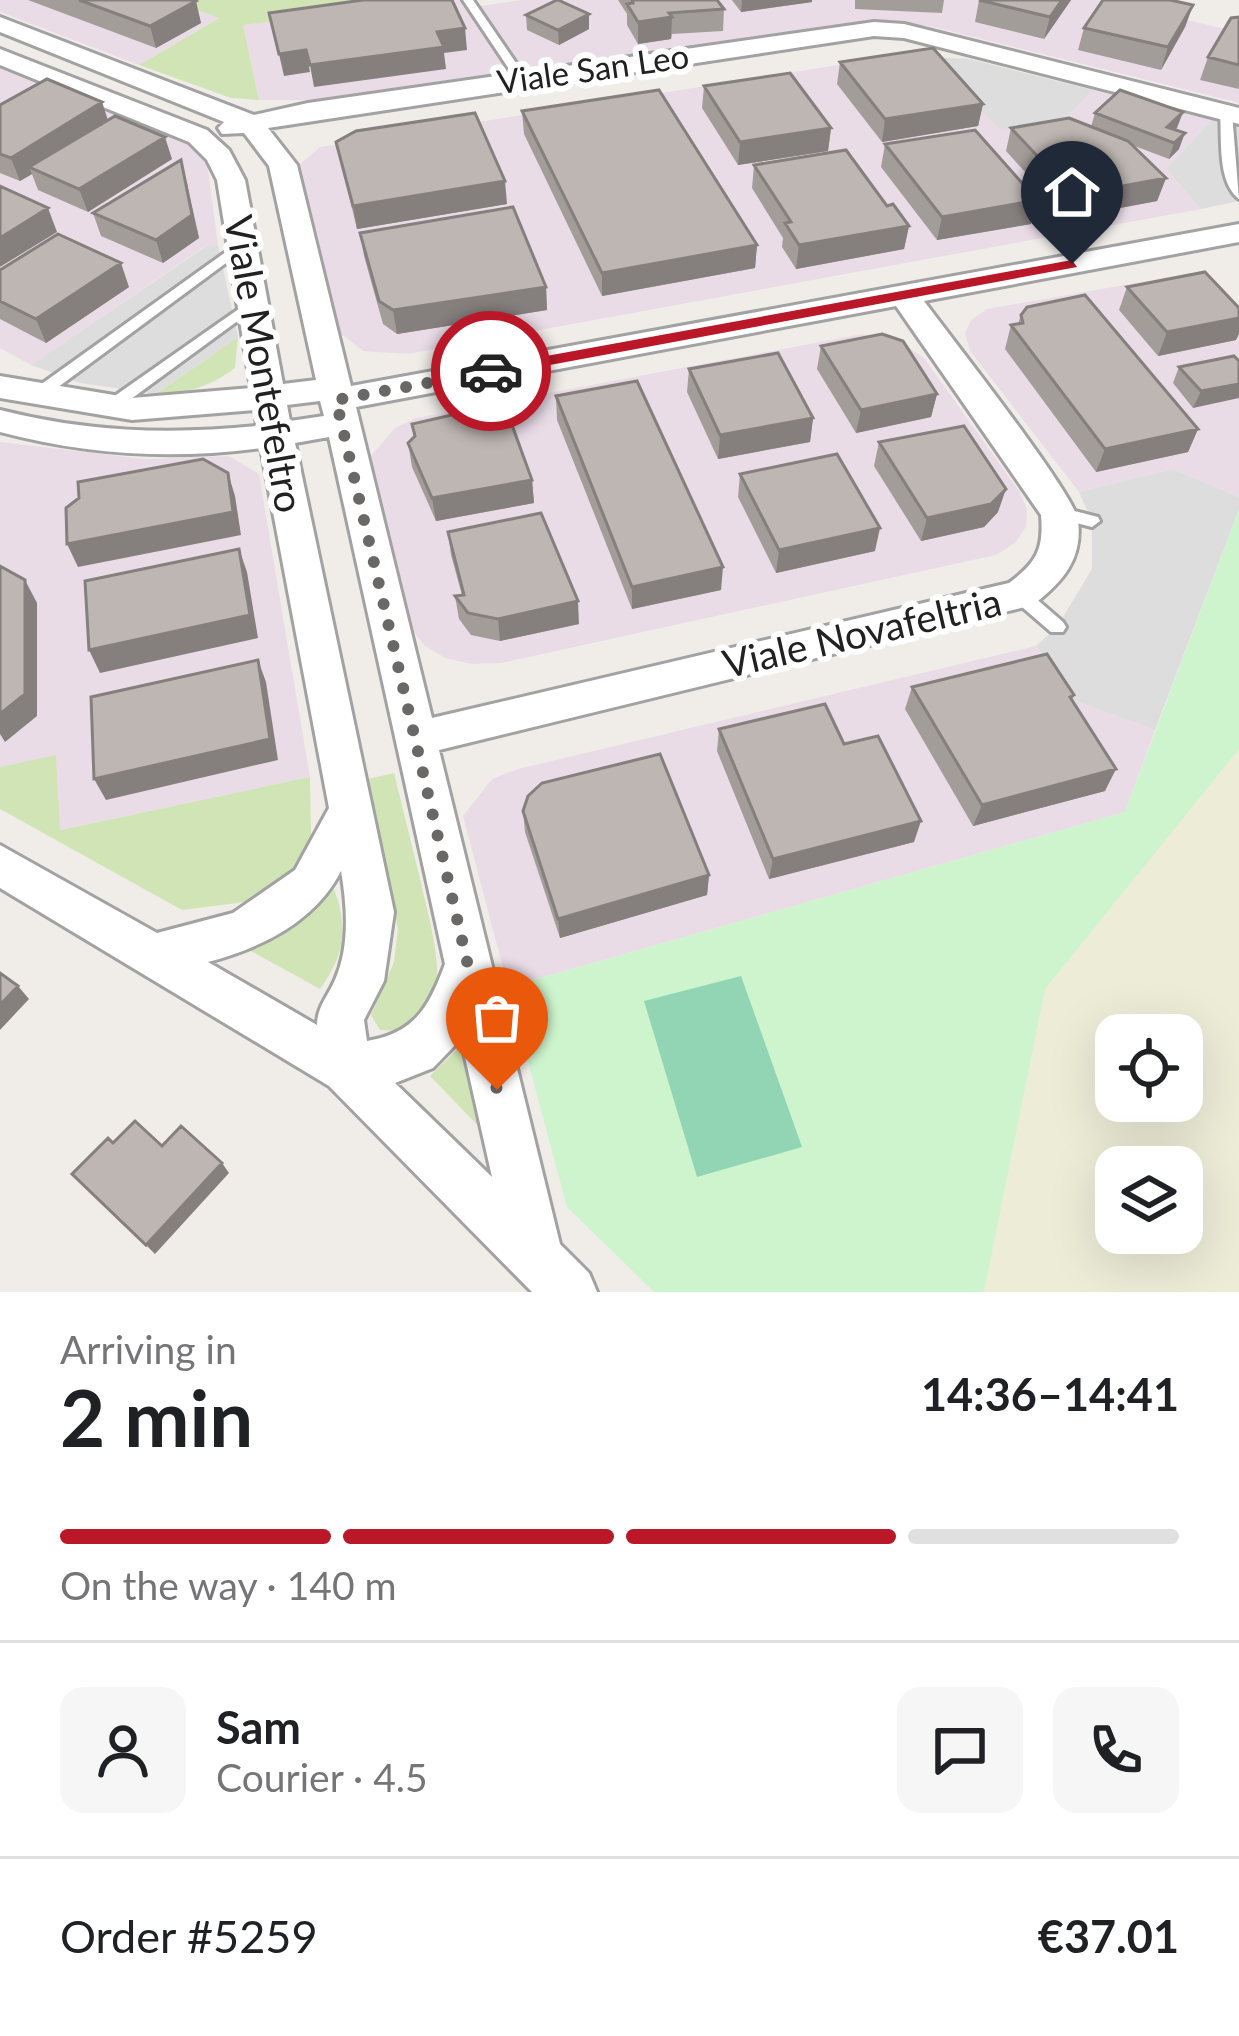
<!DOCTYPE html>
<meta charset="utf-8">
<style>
body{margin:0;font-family:Lato,sans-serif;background:#f6f6f6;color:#202124;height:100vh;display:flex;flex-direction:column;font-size:45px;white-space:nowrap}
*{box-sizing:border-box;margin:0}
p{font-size:39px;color:#757577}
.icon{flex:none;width:66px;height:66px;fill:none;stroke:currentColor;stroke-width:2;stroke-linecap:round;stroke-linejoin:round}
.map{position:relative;height:1292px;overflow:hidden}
.drawer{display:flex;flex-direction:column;background:#fff;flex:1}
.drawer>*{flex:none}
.buttons{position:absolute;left:1095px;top:1014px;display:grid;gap:24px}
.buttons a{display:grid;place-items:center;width:108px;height:108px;border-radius:24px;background:#fff;box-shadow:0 12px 48px #0002;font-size:60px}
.pin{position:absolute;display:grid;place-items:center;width:102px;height:102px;color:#fff;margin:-123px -51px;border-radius:50% 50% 50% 0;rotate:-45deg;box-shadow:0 0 12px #0007}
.pin .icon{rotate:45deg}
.courier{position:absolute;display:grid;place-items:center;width:120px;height:120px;margin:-60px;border:9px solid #ba1828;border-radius:50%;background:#fff;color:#222;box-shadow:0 3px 15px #0007}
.summary em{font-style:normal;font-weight:700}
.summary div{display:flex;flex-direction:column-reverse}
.summary{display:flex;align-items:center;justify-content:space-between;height:204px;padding:0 60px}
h1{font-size:78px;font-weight:700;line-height:90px}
.bar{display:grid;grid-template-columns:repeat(4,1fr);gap:18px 12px;align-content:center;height:144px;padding:0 60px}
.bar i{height:15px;border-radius:9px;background:#e0e0e0}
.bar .selected{background:#ba1828}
.bar p{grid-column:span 4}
.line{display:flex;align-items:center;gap:30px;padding:0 60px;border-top:3px solid #e0e0e0}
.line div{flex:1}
.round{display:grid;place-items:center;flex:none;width:126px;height:126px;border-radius:24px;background:#f6f6f6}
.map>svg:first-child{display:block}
</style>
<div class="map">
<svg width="1239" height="1292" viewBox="0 0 1239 1292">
<rect width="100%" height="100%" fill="#f0ede9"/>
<path fill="#e9dce7" d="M0,0H171L220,17L139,65L0,12Z
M445,0H461L467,8L521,0H1100L1239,32V103L929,26L868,21L320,100H259L243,25Z
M889,57L1067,116L1093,90L1212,120L1166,169L1201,209L408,354L363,351L336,330L298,166L320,147Z
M0,66L185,138L198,149L207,162L218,245L204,247L31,365L0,348Z
M1193,273L1239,320V497L1173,469L1079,492L970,351L965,334L971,320L987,309Z
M863,334L907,346L924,358L1019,491L1027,509L1026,527L1015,543L996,555L501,663L472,664L445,658L424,645L410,627L369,458L395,428L416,418Z
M0,442L144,459L229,456L259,474L310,777L59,830L56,756L0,767Z
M1036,646L1073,700L1155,730L1125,812L508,987L463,816L492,779L518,769Z"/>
<path fill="#ececd7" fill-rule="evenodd" d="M1239,749V1292H984L1045,989ZM1116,1035H1182V1101H1116ZM1116,1167H1182V1233H1116Z"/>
<path fill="#d1e4b6" d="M171,0H445L243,25L259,100L231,98L139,65L219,18Z
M238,337L235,368C210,387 187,393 156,394Z
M56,755L60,830L310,777L311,836L286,879L245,902L182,910L0,809V767Z
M394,773C403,809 412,846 421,883C432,933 467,1038 380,1030L371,1015L394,962L398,929L368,779Z
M333,887C349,927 345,954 320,989L247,949L301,921Z
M464,1042L490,1138L430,1076Z"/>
<path fill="#cdf4cd" d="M1239,509V749L1045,989L984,1292H654L567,1207L508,987L1125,812Z"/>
<path fill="#91d5b4" d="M741,976L802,1147L697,1177L644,1001Z"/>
<path fill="#ddd" d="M933,57L969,59L1093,90L1067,116L1044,125L1000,130Z
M1212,120L1239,127V201L1201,209L1166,169Z
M218,245L238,337L156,394L80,383L31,365L205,247Z
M1173,469L1239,497V509L1155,730L1073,700L1036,646L1057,627L1092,569V521L1079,492Z"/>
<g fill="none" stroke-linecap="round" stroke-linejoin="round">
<g stroke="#a2a2a2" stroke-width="6">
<path id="service" d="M463,0H473L527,79L525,81H517Z
M1226,109L1232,113L1239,199C1217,182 1222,140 1220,113Z
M244,239L251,243L249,246L46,396H36V388Z
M253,299L260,303L258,306L116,410H106V402Z
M1059,507L1098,517L1100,521L1092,527L1053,517L1051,513Z
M1020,588L1026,590L1063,622L1066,627L1063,632H1051L1014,600L1011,595Z"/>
</g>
<g stroke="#a2a2a2" stroke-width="6">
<path id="minor" d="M0,17L254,115L308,103L874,22L904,24L1239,108V124L904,38L874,36L268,128L297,165L351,386L1239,224V242L924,301C949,335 1074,493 1078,520C1083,560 1062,582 1033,605L439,750L560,1244L589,1273L597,1292H532L329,1086L0,888V845L157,933L233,913L295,870L329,808L261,448C172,460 87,455 0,432V410C86,432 169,435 257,426L255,410L132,420L0,398V376L132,398L251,388L217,180L207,160L189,142L0,65V49L207,130L229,150L245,180L283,384L316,380L269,166L244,133L222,134L218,128L224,122L0,32ZM896,306L1041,515C1044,550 1036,563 1009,583L432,718L356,407ZM320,401L324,416L290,421L287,405ZM329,437L445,964C429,1007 415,1033 367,1041L364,1020L384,981L394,912L295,443ZM341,871C347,906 350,946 335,980C328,996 317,1007 317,1025L208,962C261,948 315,922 341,871ZM461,1039L492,1177L395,1083L433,1068Z"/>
</g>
<use href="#service" fill="#fff" fill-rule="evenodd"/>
<use href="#minor" fill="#fff" fill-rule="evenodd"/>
</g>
<path fill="#a39d99" d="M28,0H194L201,23L156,48Z
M618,0H717L724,9L723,31L672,34L671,39L638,44L627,25V14Z
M732,0H812V2L741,12Z
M855,0H944L942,13L855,9Z
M979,0H1071L1044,39L975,22Z
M1193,5L1185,27L1161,70L1078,50L1084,28Z
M589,14V29L559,45L527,30L526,15Z
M1239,17V89L1200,80L1208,57Z
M840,62L983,104L978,126L882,142L837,84Z
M704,86L831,128L828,151L738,165L702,108Z
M102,102L108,121L172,159L88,212L38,190L32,174L20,181L0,173V105Z
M522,111L757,245L755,268L602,296L524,134Z
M1183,112L1175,130L1179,149L1169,159L1132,145L1166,178L1157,201L1067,218L1006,151L1011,128L1091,127L1095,113Z
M336,142L507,204L357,229Z
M885,144L1031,224L937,240L881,167Z
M754,165L887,206L909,226L904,249L796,269L782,247L783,238L752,188Z
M187,183L199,238L163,263L101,236L93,213Z
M360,233L546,287L547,310L397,334L383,324L364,256Z
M0,270L129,287L46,343L0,319Z
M1127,287L1236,340L1158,356L1119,310Z
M1021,315L1198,429L1188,452L1096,472L1005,349L1011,325L1018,324Z
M821,346L937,394L931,417L856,433L817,369Z
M1239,361L1193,408L1173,383L1179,367Z
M689,369L813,418L810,442L718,459L687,392Z
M556,396L721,590L632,609L557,420Z
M412,424L532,480L534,503L436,521L412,467L408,443L414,437Z
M879,442L998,512L984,527L921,541L874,466Z
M740,474L875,551L776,573L738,497Z
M448,532L579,624L500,641L471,635L459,619L455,596L462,595L451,555Z
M912,687L1074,695L1072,700L1105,791L973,826L905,709Z
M719,729L844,744L914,842L769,879L717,751Z
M523,811L709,875L707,895L560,938L525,832Z"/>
<path fill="#857f7d" d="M742,0H812V2L741,12Z
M1062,0H1071L1044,39L1050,17Z
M196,1L201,23L156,48L150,26Z
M1193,5L1185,27L1161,70L1168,47Z
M589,14V29L559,45L558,30Z
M672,17L671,39L638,44V22Z
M465,28L467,50L444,53L446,69L314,87L310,65L437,32Z
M306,50L310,72L284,76L279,54Z
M102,102L109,124L29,167L32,174L20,181L11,158Z
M983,104L978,126L882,142L885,119Z
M1183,112L1177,128L1165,140L1167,127Z
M831,128L828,151L738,165L740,142Z
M1185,133L1179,149L1169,159L1174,143Z
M165,137L172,159L88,212L79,189Z
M181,160L199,238L163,263L156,240Z
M1166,178L1157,201L1067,218L1074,195Z
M505,181L507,204L357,229L353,206Z
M1037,200L1031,224L937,240L942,217Z
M48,208L57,232L0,267V238Z
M909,226L904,249L796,269L799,245Z
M757,245L755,268L602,296V273Z
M121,263L129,287L46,343L36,319Z
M546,287L547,310L397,334L393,310Z
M1239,318V334L1236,340L1158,356L1167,332Z
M1239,384V398L1193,408L1201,391Z
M937,394L931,417L856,433L861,410Z
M813,418L810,442L718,459L720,435Z
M1198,429L1188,452L1096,472L1105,449Z
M228,473L235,496L241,535L78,567L67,544Z
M532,480L534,503L436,521L432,498Z
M1006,489L998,512L984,527L921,541L927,518Z
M880,528L875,551L776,573L779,550Z
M239,549L247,572L258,638L100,673L89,650Z
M723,567L721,590L632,609V587Z
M25,580L37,603V716L5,742L0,734V714Z
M578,601L579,624L500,641L498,619Z
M258,660L266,682L278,760L106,800L94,779Z
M1116,769L1105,791L973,826L982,805Z
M921,821L914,842L769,879L773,859Z
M709,875L707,895L560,938L558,919Z
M18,986L29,999L0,1030V1005Z
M222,1163L229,1173L155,1254L146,1245Z"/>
<path fill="#beb6b2" stroke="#857f7d" stroke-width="3" d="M79,0H194L196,1L150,26Z
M363,0H452L465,28L437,32L444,47L310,65L306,50L279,54L269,13Z
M557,0H558L589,14L558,30L526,15Z
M632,0H717L724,9L669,13L672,17L638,22L627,4L633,3Z
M979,0H1062L1050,17Z
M1103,0H1170L1193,5L1168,47L1084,28Z
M1239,17V65L1208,57L1231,18Z
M933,48L983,104L885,119L840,62Z
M790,73L831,128L740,142L704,86Z
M47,79L102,102L11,158L0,154V105Z
M659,90L757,245L602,273L522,111Z
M1120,90L1183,112L1167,127L1185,133L1174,143L1095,113Z
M475,113L505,181L353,206L336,142L356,131Z
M115,116L165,137L79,189L29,167Z
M1069,118L1128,141L1166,178L1074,195L1011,128Z
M975,130L1037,200L942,217L885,144Z
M846,150L887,206L893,204L909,226L799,245L785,223L791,222L754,165Z
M181,160L192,215L156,240L93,213Z
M0,186L48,208L0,238Z
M513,207L546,287L393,310L379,301L360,233Z
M58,234L121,263L36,319L0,301V270Z
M1205,272L1239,308V318L1167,332L1127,287Z
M1085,295L1198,429L1105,449L1011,325L1023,323L1021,315L1027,307Z
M882,334L903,341L937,394L861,410L821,346Z
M778,353L813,418L720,435L689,369Z
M1234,356L1239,361V384L1201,391L1179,367Z
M637,381L723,567L632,587L556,396Z
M504,403L532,480L432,498L408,443L415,436L412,424Z
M964,426L1006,489L991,504L927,518L879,442Z
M837,454L880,528L779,550L740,474Z
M203,459L228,473L233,512L67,544L66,508L79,498L78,482Z
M541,513L578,601L498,619L468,613L455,596L464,595L448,532Z
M239,549L250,615L89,650L85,581Z
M0,566L25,580V694L0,714Z
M1047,654L1074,695L1070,697L1116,769L982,805L912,687Z
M258,660L270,739L94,779L91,697Z
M825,704L844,744L878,736L921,821L773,859L719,729Z
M660,754L709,875L558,919L523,811L528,796L542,783Z
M0,973L18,986L0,1005Z
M135,1121L162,1146L181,1126L222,1163L146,1245L72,1174L108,1138L113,1143Z"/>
<path fill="#ba1828" d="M1072,260L1077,267L491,376L483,371L491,366Z"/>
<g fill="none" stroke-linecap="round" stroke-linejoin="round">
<path stroke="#696867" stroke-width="12" stroke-dasharray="0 21.6" d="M491,371L336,400L497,1090"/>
</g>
<g text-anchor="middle" stroke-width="12" stroke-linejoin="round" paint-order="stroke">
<g font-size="33" fill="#212121" stroke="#fff">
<text transform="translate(593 69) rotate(-8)" y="12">Viale San Leo</text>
</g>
<g font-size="39" fill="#212121" stroke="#fff">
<text transform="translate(264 364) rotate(80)" y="14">Viale Montefeltro</text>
<text transform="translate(862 633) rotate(-13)" y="14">Viale Novafeltria</text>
</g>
</g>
</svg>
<div class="buttons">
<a><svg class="icon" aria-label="locate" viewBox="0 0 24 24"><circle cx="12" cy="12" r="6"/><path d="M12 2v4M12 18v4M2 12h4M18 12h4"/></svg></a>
<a><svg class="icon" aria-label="layers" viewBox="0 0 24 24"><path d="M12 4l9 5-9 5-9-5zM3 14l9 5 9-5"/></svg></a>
</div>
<div class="pin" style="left:497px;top:1090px;background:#ea580c"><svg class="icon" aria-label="bag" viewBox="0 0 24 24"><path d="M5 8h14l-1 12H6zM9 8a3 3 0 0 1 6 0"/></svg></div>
<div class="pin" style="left:1072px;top:264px;background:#1f2937"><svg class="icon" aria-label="home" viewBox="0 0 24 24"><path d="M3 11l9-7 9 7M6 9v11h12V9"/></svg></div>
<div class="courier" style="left:491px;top:371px"><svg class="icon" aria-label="car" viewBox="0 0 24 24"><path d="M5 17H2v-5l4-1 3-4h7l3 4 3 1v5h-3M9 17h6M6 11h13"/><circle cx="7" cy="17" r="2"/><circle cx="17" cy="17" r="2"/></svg></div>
</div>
<section class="drawer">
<div class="summary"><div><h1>2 min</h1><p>Arriving in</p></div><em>14:36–14:41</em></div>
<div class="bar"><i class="selected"></i><i class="selected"></i><i class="selected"></i><i></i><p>On the way · 140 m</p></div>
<div class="line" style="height:216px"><a class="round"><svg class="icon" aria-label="person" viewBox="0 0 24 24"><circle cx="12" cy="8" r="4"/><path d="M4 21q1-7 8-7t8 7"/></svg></a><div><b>Sam</b><p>Courier · 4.5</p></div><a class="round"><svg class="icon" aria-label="chat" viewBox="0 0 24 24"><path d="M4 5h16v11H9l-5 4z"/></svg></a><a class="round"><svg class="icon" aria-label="phone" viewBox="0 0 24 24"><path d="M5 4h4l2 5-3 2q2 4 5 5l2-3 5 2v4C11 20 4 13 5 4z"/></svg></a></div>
<div class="line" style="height:156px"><div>Order #5259</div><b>€37.01</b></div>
</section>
